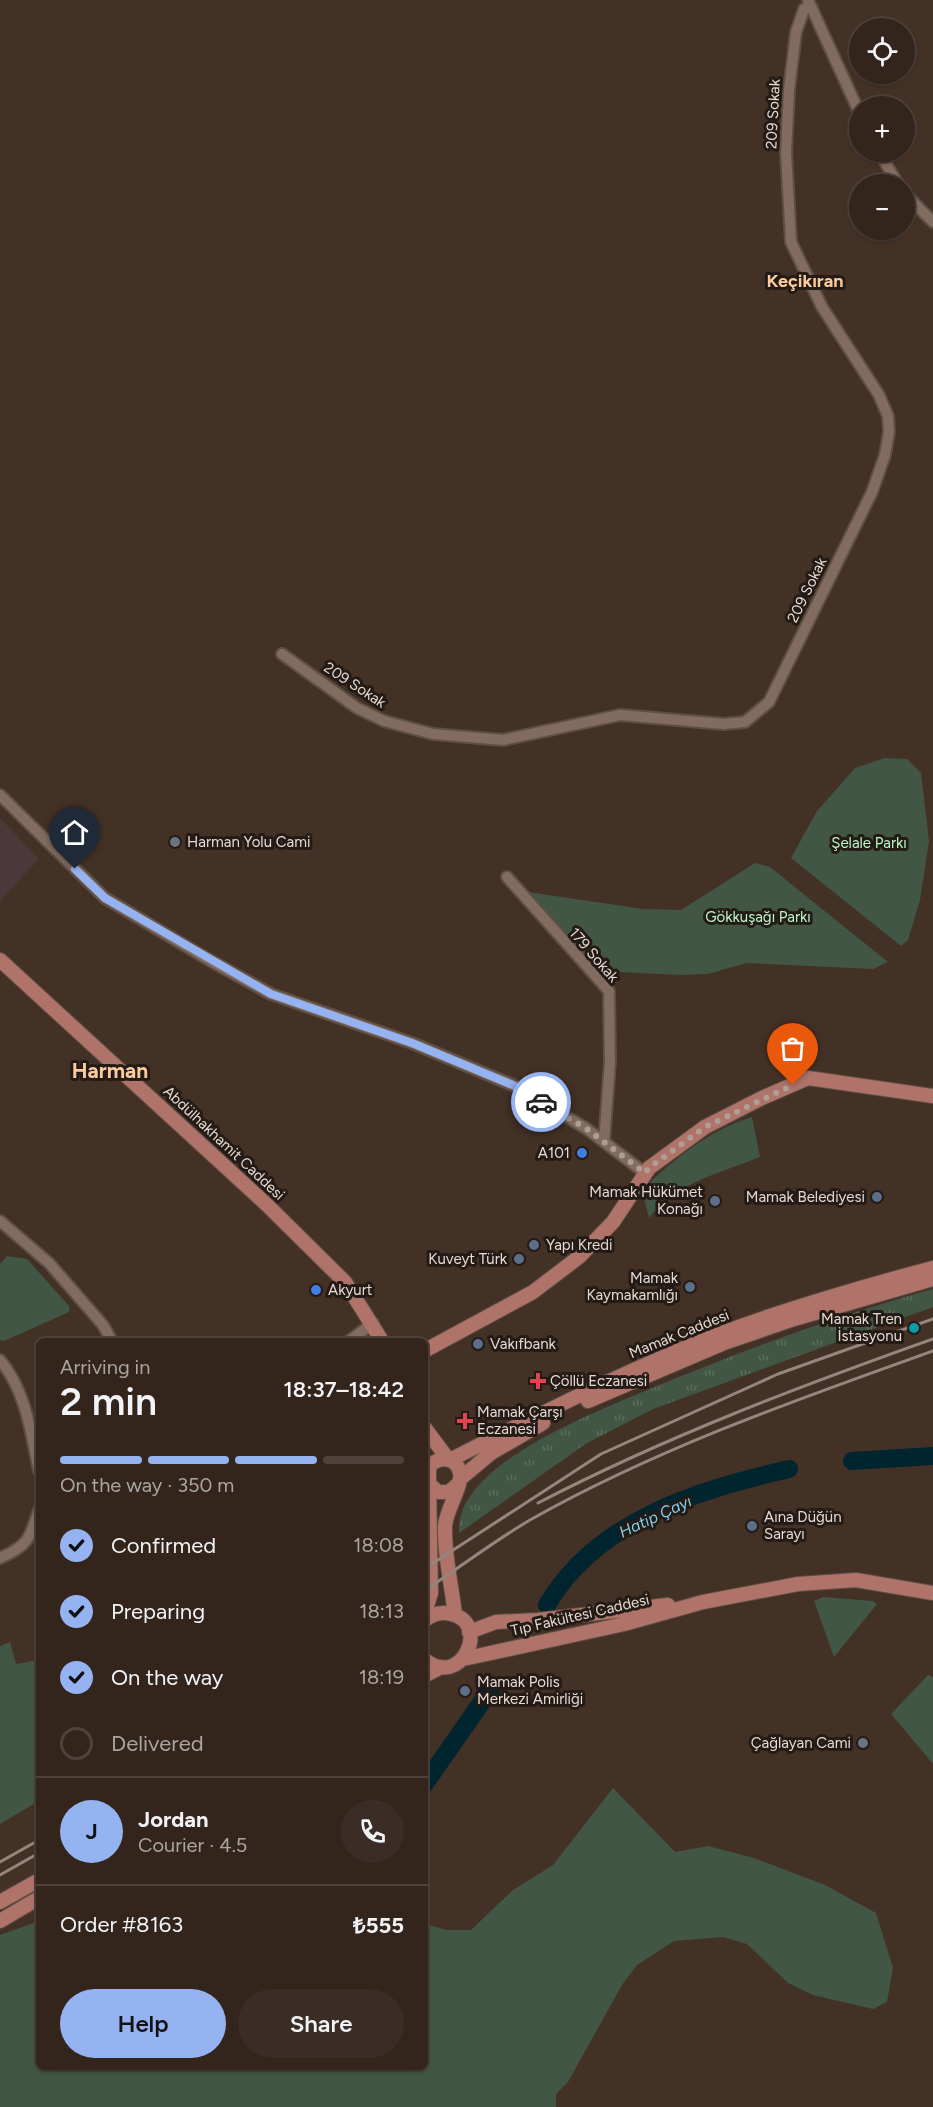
<!DOCTYPE html>
<meta charset="utf-8">
<style>
body{margin:0;font-family:Figtree,sans-serif;background:#3b2d25;color:#f1f3f6;height:100vh;display:flex;flex-direction:column;font-size:22px;white-space:nowrap}
*{box-sizing:border-box;margin:0}
p{font-size:20px;color:#a9a5a3}
.icon{flex:none;width:33px;height:33px;fill:none;stroke:currentColor;stroke-width:2;stroke-linecap:round;stroke-linejoin:round}
.map{position:relative;flex:1;overflow:hidden}
.drawer{position:absolute;left:36px;top:1338px;width:392px;height:732px;display:flex;flex-direction:column;background:#33251c;border-radius:9px;box-shadow:0 2px 4px #0004,0 0 0 2px #4e423b}
.drawer>*{flex:none}
.buttons{position:absolute;left:849px;top:18px;display:grid;gap:12px}
.buttons a{display:grid;place-items:center;width:66px;height:66px;border-radius:50%;background:#33251c;box-shadow:0 2px 4px #0004,0 0 0 2px #4e423b;font-size:30px}
.pin{position:absolute;display:grid;place-items:center;width:51px;height:51px;color:#fff;margin:-62px -26px;border-radius:50% 50% 50% 0;rotate:-45deg;box-shadow:0 0 6px #0007}
.pin .icon{rotate:45deg}
.courier{position:absolute;display:grid;place-items:center;width:60px;height:60px;margin:-30px;border:4px solid #95b2f1;border-radius:50%;background:#fff;color:#222;box-shadow:0 2px 8px #0007}
.head em{font-style:normal;font-weight:600}
.head div{display:flex;flex-direction:column-reverse}
.head{display:flex;align-items:center;justify-content:space-between;height:102px;padding:0 24px}
h1{font-size:39px;font-weight:600;line-height:45px}
.bar{display:grid;grid-template-columns:repeat(4,1fr);gap:9px 6px;align-content:center;height:72px;padding:0 24px}
.bar i{height:8px;border-radius:4px;background:#4e423b}
.bar .on{background:#95b2f1}
.bar p{grid-column:span 4}
.line{display:flex;align-items:center;gap:15px;padding:0 24px;border-top:2px solid #4e423b}
.line div{flex:1}
.round{display:grid;place-items:center;flex:none;width:63px;height:63px;border-radius:32px;background:#3b2d25}
ol{padding:0 24px;list-style:none}
li{display:flex;align-items:center;gap:18px;height:66px}
li p{margin-inline-start:auto}
li .icon{padding:6px;border-radius:50%;background:#95b2f1;color:#111;stroke-width:4}
li:last-child{color:#a9a5a3}
li i{width:33px;height:33px;border:3px solid #4e423b;border-radius:50%}
.cta{display:flex;gap:12px;margin-top:auto;padding:12px 24px}
.cta a{flex:1;height:69px;border-radius:36px;background:#95b2f1;color:#111;font-size:24px;font-weight:600;line-height:69px;text-align:center}
.cta a+a{background:#3b2d25;color:#f1f3f6}
.map>svg:first-child{display:block}
</style>
<div class="map">
<svg width="933" height="2107" viewBox="0 0 933 2107">
<defs>
<pattern id="grass-tufts" width="24" height="20" patternUnits="userSpaceOnUse" patternTransform="scale(1.5)"><rect width="24" height="20" fill="#415645"/><path d="M3 7l-1-3M5 7V3M7 7l1-3M15 17l-1-3M17 17v-4M19 17l1-3" fill="none" stroke="#5c6e5f"/></pattern>
</defs>
<rect width="100%" height="100%" fill="#443126"/>
<path fill="#4c373a" d="M0,818L39,859L0,901Z"/>
<path fill="url(#grass-tufts)" d="M933,1289V1307L653,1409L587,1443L459,1533C459,1518 462,1507 471,1495C504,1448 593,1413 645,1391C739,1352 835,1316 933,1289Z"/>
<path fill="#415645" d="M885,758L907,759L921,773L929,841L920,900L908,940L901,946L791,858L817,811L855,768Z
M755,863L770,867L888,962L873,969L746,963L708,974L681,975L599,971L528,892L643,909L681,910Z
M752,1117L760,1157C718,1174 677,1182 649,1218L642,1190C674,1159 709,1130 752,1117Z
M7,1256L27,1259L69,1306V1312L4,1341L0,1340V1264Z
M823,1597L873,1601L877,1604L834,1657L814,1601Z
M10,1642L16,1664L39,1660V1801L0,1824V1646Z
M928,1675L933,1677V1764L891,1714Z
M613,1788L675,1852L708,1846L754,1858L825,1885L876,1913L893,1968L887,2002L873,2009L813,1995L788,1983L747,1944L723,1937L674,1941L637,1965L622,1985L568,2082L556,2094V2107H0V1935L39,1921V2067H424L425,1924L447,1930H471L513,1890L553,1865Z"/>
<g fill="none" stroke-linecap="round" stroke-linejoin="round">
<path stroke="#00252f" stroke-width="18" d="M852,1461L933,1456
M547,1605C597,1520 698,1490 789,1469
M424,1785L493,1686"/>
<g stroke="#5e4f45" stroke-width="14">
<path id="minor" d="M808,0L860,114
M879,152L898,184
M904,193L933,222
M282,654L357,708L384,721L433,734L503,740L620,715L724,724L745,722L769,702L872,492L885,455L889,432L888,416L879,395L822,307L791,242L786,152L789,90L796,32L804,9L810,6
M0,795L105,898L211,961L271,994L412,1043L515,1086L587,1129L645,1173
M507,877L609,991L610,1062L604,1142
M0,1221L49,1263L103,1325L112,1341
M349,1341L373,1323
M0,1360C26,1391 31,1433 39,1471
M0,1558C28,1546 30,1538 39,1510"/>
</g>
<g stroke="#5e4f45" stroke-width="16">
<path id="major" d="M0,960L266,1204L345,1282L382,1341
M424,1351L533,1292L579,1257L613,1222L649,1168L705,1127L762,1098L808,1078L933,1096
M588,1401L724,1343L794,1319L933,1279
M424,1427L448,1459
M450,1460C538,1415 627,1370 719,1334C789,1308 861,1287 933,1268
M461,1478L491,1453L543,1423
M455,1615C452,1587 444,1555 445,1526C446,1510 463,1485 460,1473C457,1456 438,1456 429,1467V1484L438,1492H449L458,1484
M424,1616L431,1593L429,1484
M424,1621C432,1614 440,1611 451,1614C492,1623 461,1691 424,1659
M469,1632L496,1622L538,1620L668,1605
M463,1659L624,1624L703,1602L798,1584L856,1580L933,1593
M424,1676L441,1667
M0,1902L39,1880
M0,1921L39,1898"/>
</g>
<use href="#minor" stroke="#816c5f" stroke-width="10"/>
<use href="#major" stroke="#af7369" stroke-width="14"/>
<path stroke="#95867d" stroke-width="3" d="M538,1503C665,1437 798,1387 933,1339
M424,1569L601,1454L778,1374L933,1319
M424,1591C459,1568 494,1541 530,1520C658,1448 796,1400 933,1351
M0,1862L39,1840
M0,1875L39,1853"/>
</g>
<g fill="none" stroke-linecap="round" stroke-linejoin="round">
<path stroke="#ad9e96" stroke-width="6" stroke-dasharray="0 10.8" d="M541,1102L587,1129L645,1173L649,1168L705,1127L793,1085"/>
<path stroke="#95b2f1" stroke-width="8" d="M75,869L105,898L271,994L412,1043L515,1086L541,1102"/>
</g>
<g fill="#6b7280" stroke="#241b16" stroke-width="2">
<circle cx="175" cy="842" r="6"/>
<circle cx="863" cy="1743" r="6"/>
</g>
<g fill="#3f7fe0" stroke="#241b16" stroke-width="2">
<circle cx="582" cy="1153" r="6"/>
<circle cx="316" cy="1290" r="6"/>
</g>
<g fill="#5c6f8a" stroke="#241b16" stroke-width="2">
<circle cx="877" cy="1197" r="6"/>
<circle cx="715" cy="1201" r="6"/>
<circle cx="534" cy="1245" r="6"/>
<circle cx="519" cy="1259" r="6"/>
<circle cx="690" cy="1287" r="6"/>
<circle cx="478" cy="1344" r="6"/>
<circle cx="752" cy="1526" r="6"/>
<circle cx="465" cy="1691" r="6"/>
</g>
<circle fill="#0f9aa8" stroke="#241b16" stroke-width="2" cx="914" cy="1328" r="6"/>
<g fill="#e0444e" stroke="#241b16" stroke-width="2">
<path d="M535 1372h6v6h6v6h-6v6h-6v-6h-6v-6h6z"/>
<path d="M462 1412h6v6h6v6h-6v6h-6v-6h-6v-6h6z"/>
</g>
<g text-anchor="middle" stroke-width="6" stroke-linejoin="round" paint-order="stroke">
<g font-size="15" fill="#e5d9d2" stroke="#241b16">
<text transform="translate(773 114) rotate(-87)" y="5">209 Sokak</text>
<text transform="translate(807 590) rotate(-64)" y="5">209 Sokak</text>
<text transform="translate(355 685) rotate(33)" y="5">209 Sokak</text>
<text transform="translate(594 955) rotate(49)" y="5">179 Sokak</text>
<text transform="translate(224 1143) rotate(43)" y="5">Abdülhakhamit Caddesi</text>
<text transform="translate(679 1334) rotate(-22)" y="5">Mamak Caddesi</text>
<text transform="translate(580 1615) rotate(-13)" y="5">Tıp Fakültesi Caddesi</text>
</g>
<g font-size="15" fill="#e5d9d2" stroke="#241b16" text-anchor="start">
<text x="187" y="847">Harman Yolu Cami</text>
<text x="570" y="1158" text-anchor="end">A101</text>
<text x="703" y="1197" text-anchor="end">Mamak Hükümet<tspan x="703" dy="17">Konağı</tspan></text>
<text x="865" y="1202" text-anchor="end">Mamak Belediyesi</text>
<text x="546" y="1250">Yapı Kredi</text>
<text x="507" y="1264" text-anchor="end">Kuveyt Türk</text>
<text x="678" y="1283" text-anchor="end">Mamak<tspan x="678" dy="17">Kaymakamlığı</tspan></text>
<text x="328" y="1295">Akyurt</text>
<text x="902" y="1324" text-anchor="end">Mamak Tren<tspan x="902" dy="17">İstasyonu</tspan></text>
<text x="490" y="1349">Vakıfbank</text>
<text x="550" y="1386">Çöllü Eczanesi</text>
<text x="477" y="1417">Mamak Çarşı<tspan x="477" dy="17">Eczanesi</tspan></text>
<text x="764" y="1522">Aına Düğün<tspan x="764" dy="17">Sarayı</tspan></text>
<text x="477" y="1687">Mamak Polis<tspan x="477" dy="17">Merkezi Amirliği</tspan></text>
<text x="851" y="1748" text-anchor="end">Çağlayan Cami</text>
</g>
<g font-size="15" fill="#baf5c7" stroke="#241b16">
<text x="869" y="848">Şelale Parkı</text>
<text x="758" y="922">Gökkuşağı Parkı</text>
</g>
<g font-size="16" font-style="italic" fill="#81d1ec" stroke="#241b16">
<text transform="translate(655 1516) rotate(-25)" y="6">Hatip Çayı</text>
</g>
<g font-size="18" font-weight="bold" fill="#facc9d" stroke="#241b16">
<text x="805" y="287">Keçikıran</text>
</g>
<g font-size="21" font-weight="bold" fill="#facc9d" stroke="#241b16">
<text x="110" y="1078">Harman</text>
</g>
</g>
</svg>
<div class="buttons">
<a><svg class="icon" aria-label="locate" viewBox="0 0 24 24"><circle cx="12" cy="12" r="6"/><path d="M12 2v4M12 18v4M2 12h4M18 12h4"/></svg></a>
<a>+</a>
<a>−</a>
</div>
<div class="pin" style="left:793px;top:1085px;background:#ea580c"><svg class="icon" aria-label="bag" viewBox="0 0 24 24"><path d="M5 8h14l-1 12H6zM9 8a3 3 0 0 1 6 0"/></svg></div>
<div class="pin" style="left:75px;top:869px;background:#1f2937"><svg class="icon" aria-label="home" viewBox="0 0 24 24"><path d="M3 11l9-7 9 7M6 9v11h12V9"/></svg></div>
<div class="courier" style="left:541px;top:1102px"><svg class="icon" aria-label="car" viewBox="0 0 24 24"><path d="M5 17H2v-5l4-1 3-4h7l3 4 3 1v5h-3M9 17h6M6 11h13"/><circle cx="7" cy="17" r="2"/><circle cx="17" cy="17" r="2"/></svg></div>
<section class="drawer">
<div class="head"><div><h1>2 min</h1><p>Arriving in</p></div><em>18:37–18:42</em></div>
<div class="bar"><i class="on"></i><i class="on"></i><i class="on"></i><i></i><p>On the way · 350 m</p></div>
<ol>
<li><svg class="icon" aria-label="check" viewBox="0 0 24 24"><path d="M5 12l5 5 9-10"/></svg>Confirmed<p>18:08</p></li>
<li><svg class="icon" aria-label="check" viewBox="0 0 24 24"><path d="M5 12l5 5 9-10"/></svg>Preparing<p>18:13</p></li>
<li><svg class="icon" aria-label="check" viewBox="0 0 24 24"><path d="M5 12l5 5 9-10"/></svg>On the way<p>18:19</p></li>
<li><i></i>Delivered</li>
</ol>
<div class="line" style="height:108px"><b class="round" style="background:#95b2f1;color:#111">J</b><div><b>Jordan</b><p>Courier · 4.5</p></div><a class="round"><svg class="icon" aria-label="phone" viewBox="0 0 24 24"><path d="M5 4h4l2 5-3 2q2 4 5 5l2-3 5 2v4C11 20 4 13 5 4z"/></svg></a></div>
<div class="line" style="height:78px"><div>Order #8163</div><b>₺555</b></div>
<div class="cta"><a>Help</a><a>Share</a></div>
</section>
</div>
